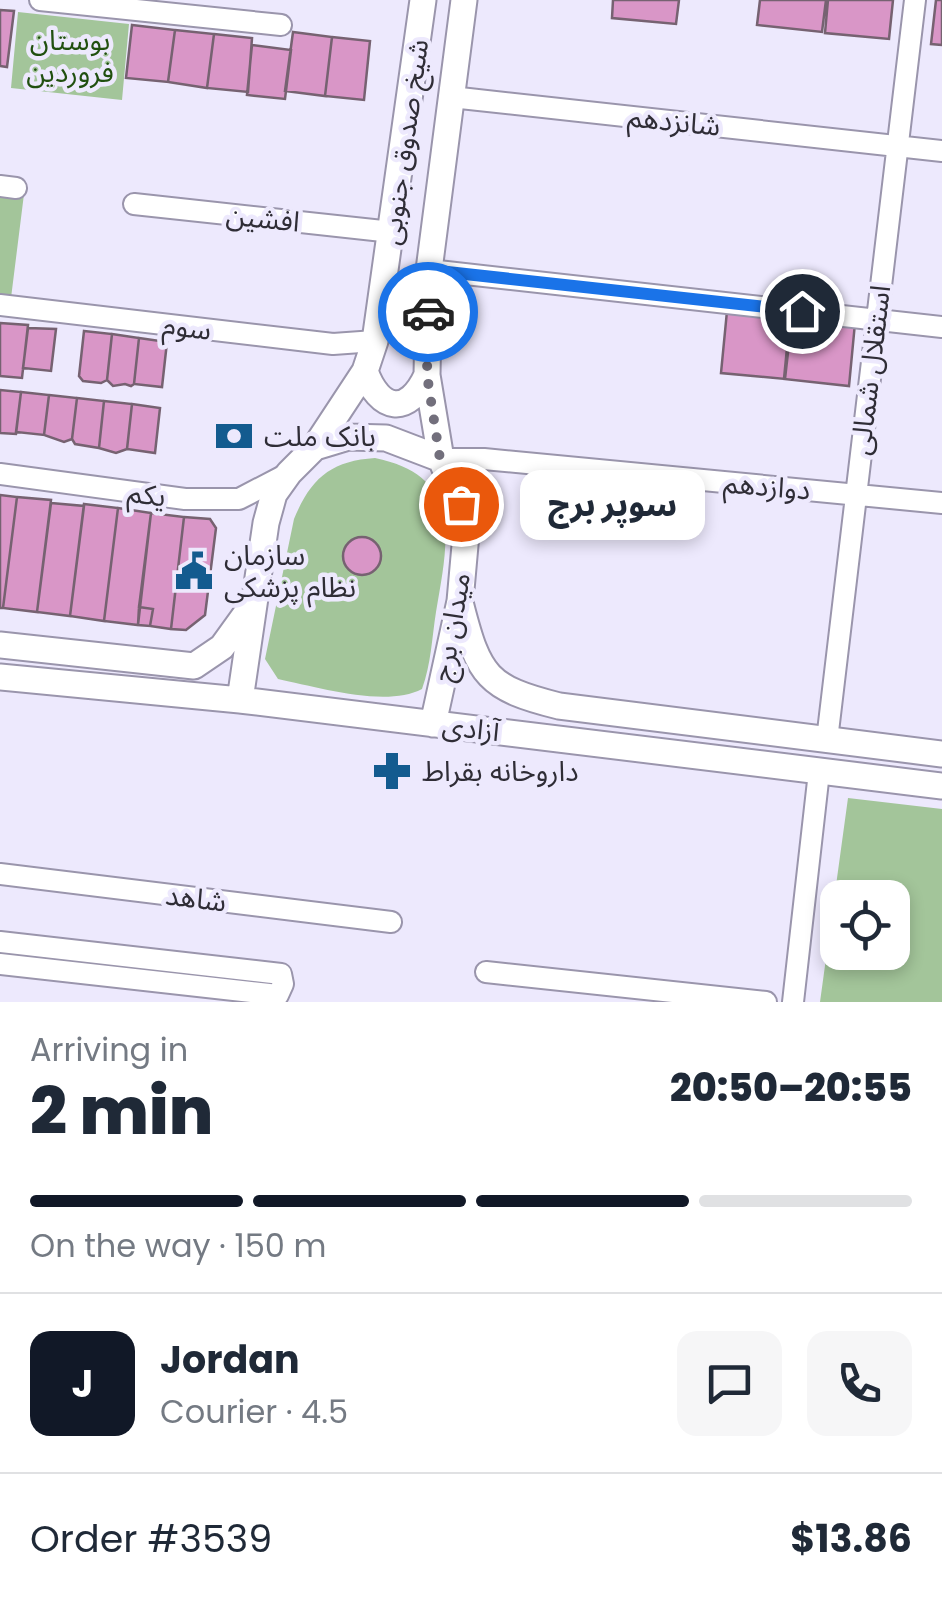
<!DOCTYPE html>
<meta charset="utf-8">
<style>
body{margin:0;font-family:Poppins,"Noto Sans Arabic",sans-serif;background:#f6f6f7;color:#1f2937;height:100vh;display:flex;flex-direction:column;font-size:38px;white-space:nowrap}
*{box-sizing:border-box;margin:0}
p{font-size:32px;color:#747a83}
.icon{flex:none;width:55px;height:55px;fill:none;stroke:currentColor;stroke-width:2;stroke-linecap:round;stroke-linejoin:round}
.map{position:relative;height:1002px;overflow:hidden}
.panel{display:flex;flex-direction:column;background:#fff;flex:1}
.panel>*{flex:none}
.controls{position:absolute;left:820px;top:880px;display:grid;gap:20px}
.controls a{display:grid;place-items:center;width:90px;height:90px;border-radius:20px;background:#fff;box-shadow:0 5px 15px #0003;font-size:50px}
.pin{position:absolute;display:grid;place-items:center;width:85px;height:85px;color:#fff;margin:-42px;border:5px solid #fff;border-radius:50%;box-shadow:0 2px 10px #0007}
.courier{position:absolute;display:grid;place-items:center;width:100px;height:100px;margin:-50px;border:8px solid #1a73e8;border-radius:50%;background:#fff;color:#222;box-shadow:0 2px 12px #0007}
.bubble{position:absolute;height:70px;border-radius:20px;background:#fff;box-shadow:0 5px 15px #0003;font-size:32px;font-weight:800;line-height:70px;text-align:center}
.summary em{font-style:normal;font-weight:800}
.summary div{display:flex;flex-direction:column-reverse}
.summary{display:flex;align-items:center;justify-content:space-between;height:170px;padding:0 30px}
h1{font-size:65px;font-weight:800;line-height:75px}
.bar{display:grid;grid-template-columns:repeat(4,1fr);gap:15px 10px;align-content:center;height:120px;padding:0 30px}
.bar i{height:12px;border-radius:8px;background:#e0e1e3}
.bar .on{background:#111827}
.bar p{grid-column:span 4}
.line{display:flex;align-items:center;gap:25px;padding:0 30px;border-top:2px solid #e0e1e3}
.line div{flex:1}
.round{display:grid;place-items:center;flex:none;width:105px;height:105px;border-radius:20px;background:#f6f6f7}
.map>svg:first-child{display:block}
</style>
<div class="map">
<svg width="942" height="1002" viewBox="0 0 942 1002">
<rect width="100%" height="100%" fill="#ede9fd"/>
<path fill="#a3c59a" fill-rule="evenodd" d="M18,12L129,24L122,100L11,88Z
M0,191L24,194L11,298L0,297Z
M375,458C464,476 448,542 436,612C432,637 431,665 422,689C386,708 317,687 278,679L265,659L294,519C311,478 331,461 375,458Z
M848,798L942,809V1002H820ZM838,898H892V952H838Z"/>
<path fill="#d996c7" stroke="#766271" stroke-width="2.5" d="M613,0H679L676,24L612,18Z
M760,0H826L822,32L757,25Z
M828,0H893L889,39L825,33Z
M936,0H942V45L931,44Z
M0,10L14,11L7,67L0,66Z
M132,25L175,30L168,82L126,78Z
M175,30L214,34L207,88L168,82Z
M293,32L332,37L325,96L285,91Z
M214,34L252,38L248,92L207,88Z
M332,37L370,41L364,100L325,96Z
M252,45L291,50L285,99L247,95Z
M727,311L792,317L785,379L721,373Z
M790,317L855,323L849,386L784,379Z
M0,323L28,325L22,378L0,376Z
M28,328L56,329L51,371L23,368Z
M84,331L112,334L107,380L101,383L83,381L79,376Z
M112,334L139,338L134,384L131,386L125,384L113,386L107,380Z
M139,338L167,342L162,387L134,384Z
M0,390L21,392L16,434L0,433Z
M21,392L49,395L44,435L16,432Z
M49,395L77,398L72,439L64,442L44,435Z
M77,398L104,401L99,448L75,444L72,439Z
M104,401L132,404L127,449L116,453L99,448Z
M132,404L160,408L155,453L127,449Z
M0,495L17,497L3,608H0Z
M17,497L51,500L37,612L3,608Z
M51,503L84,506L70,616L37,612Z
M84,504L118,508L104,621L70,616Z
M118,508L151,513L138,625L104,621Z
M151,513L184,517L171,629L150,626L153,609L139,607Z
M184,517L210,519L216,528L205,615L186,630L171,629Z
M343 556a19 19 0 1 1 38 0a19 19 0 1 1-38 0Z
M139,607L153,609L150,626L138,625Z"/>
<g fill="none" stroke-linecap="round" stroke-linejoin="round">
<g stroke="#9a95ac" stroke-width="24">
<path id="minor" d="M40,0L281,25
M451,97L942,151
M0,186L16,188
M134,204L392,232
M429,270L942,327
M0,305L333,344L375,341
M441,459H484L942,503
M0,474L185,499H239L287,474
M827,740L915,0
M0,874L391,922
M0,942L281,974L283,984L278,995L0,964
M486,972L766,1002
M793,1002L819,772"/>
</g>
<g stroke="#9a95ac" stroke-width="29">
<path id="major" d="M365,371C379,411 408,417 427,375
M315,447L365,371L375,341L423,0
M441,459L427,375L429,270L464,0
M461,606C479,676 487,688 559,706L942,754
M0,645L194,666L222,647L248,611
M0,677L240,700L942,786
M240,700L266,523L274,494L289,473L315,447L348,437L386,438L441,459L467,523L460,601L433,724"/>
</g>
<use href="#minor" stroke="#fff" stroke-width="20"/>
<use href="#major" stroke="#fff" stroke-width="25"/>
</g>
<circle fill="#7d957b" cx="450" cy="319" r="8"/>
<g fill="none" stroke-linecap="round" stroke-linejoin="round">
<path stroke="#726f7c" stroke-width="10" stroke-dasharray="0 18" d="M428,312L427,375L440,459L461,504"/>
<path stroke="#1a73e8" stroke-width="12" d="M428,312L429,270L802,311"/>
</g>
<defs>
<g id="bank-bare" transform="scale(3)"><path d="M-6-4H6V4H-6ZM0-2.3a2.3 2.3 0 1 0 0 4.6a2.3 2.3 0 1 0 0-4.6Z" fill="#135b8f" stroke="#ede9fd" stroke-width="2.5" paint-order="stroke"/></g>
<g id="civic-bare" transform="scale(3)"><path d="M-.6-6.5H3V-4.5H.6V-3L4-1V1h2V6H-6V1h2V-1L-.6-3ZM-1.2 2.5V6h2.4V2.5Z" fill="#135b8f" stroke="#ede9fd" stroke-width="2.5" paint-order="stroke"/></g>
<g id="pharmacy-bare" transform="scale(3)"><path d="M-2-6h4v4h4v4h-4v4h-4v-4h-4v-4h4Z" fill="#135b8f" stroke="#ede9fd" stroke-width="2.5" paint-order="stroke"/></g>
</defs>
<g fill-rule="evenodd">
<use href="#bank-bare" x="234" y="436"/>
<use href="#civic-bare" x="194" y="571"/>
<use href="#pharmacy-bare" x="392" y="771"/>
</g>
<g text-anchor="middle" stroke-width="9" stroke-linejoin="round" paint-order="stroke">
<g font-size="28" fill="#215010" stroke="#ede9fd">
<text x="70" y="50">بوستان<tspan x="70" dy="32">فروردین</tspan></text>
</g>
<g font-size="28" fill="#2f2d36" stroke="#ede9fd">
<text transform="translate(674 121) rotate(6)" y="10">شانزدهم</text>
<text transform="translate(404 142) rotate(-82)" y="10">شیخ صدوق جنوبی</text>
<text transform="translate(263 218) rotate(6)" y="10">افشین</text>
<text transform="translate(187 327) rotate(7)" y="10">سوم</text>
<text transform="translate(870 370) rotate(-83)" y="10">استقلال شمالی</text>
<text transform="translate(767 486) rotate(5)" y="10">دوازدهم</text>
<text transform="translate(147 494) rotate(8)" y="10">یکم</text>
<text transform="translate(451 627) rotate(-80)" y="10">میدان برج</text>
<text transform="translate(471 728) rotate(7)" y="10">آزادی</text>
<text transform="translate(196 898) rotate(7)" y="10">شاهد</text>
</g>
<g font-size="28" fill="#2f2d36" stroke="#ede9fd" text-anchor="start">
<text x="264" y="446">بانک ملت</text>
<text x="224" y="565">سازمان<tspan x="224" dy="32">نظام پزشکی</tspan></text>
<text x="422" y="781">داروخانه بقراط</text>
</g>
</g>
</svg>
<div class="controls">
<a><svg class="icon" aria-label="locate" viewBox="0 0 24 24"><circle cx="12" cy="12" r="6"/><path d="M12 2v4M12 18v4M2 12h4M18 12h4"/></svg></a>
</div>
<div class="pin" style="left:461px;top:504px;background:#ea580c"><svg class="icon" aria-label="bag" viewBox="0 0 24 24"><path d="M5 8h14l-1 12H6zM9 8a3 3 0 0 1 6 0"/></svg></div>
<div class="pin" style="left:802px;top:311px;background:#1f2937"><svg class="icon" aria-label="home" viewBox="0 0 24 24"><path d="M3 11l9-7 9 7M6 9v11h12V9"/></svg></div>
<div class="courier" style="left:428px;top:312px"><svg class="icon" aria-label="car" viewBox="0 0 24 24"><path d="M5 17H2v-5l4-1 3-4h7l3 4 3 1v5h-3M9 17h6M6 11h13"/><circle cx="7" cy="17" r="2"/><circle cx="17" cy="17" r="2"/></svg></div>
<div class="bubble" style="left:520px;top:470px;width:185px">سوپر برج</div>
</div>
<section class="panel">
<div class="summary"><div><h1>2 min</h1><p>Arriving in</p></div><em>20:50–20:55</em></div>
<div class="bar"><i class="on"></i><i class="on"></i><i class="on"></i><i></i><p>On the way · 150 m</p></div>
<div class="line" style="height:180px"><b class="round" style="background:#111827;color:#fff">J</b><div><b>Jordan</b><p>Courier · 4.5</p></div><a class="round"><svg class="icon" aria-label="chat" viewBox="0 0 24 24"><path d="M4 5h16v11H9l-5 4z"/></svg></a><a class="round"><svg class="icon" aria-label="phone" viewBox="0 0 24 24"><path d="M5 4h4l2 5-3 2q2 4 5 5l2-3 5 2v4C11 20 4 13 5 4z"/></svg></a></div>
<div class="line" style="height:130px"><div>Order #3539</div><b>$13.86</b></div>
</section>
